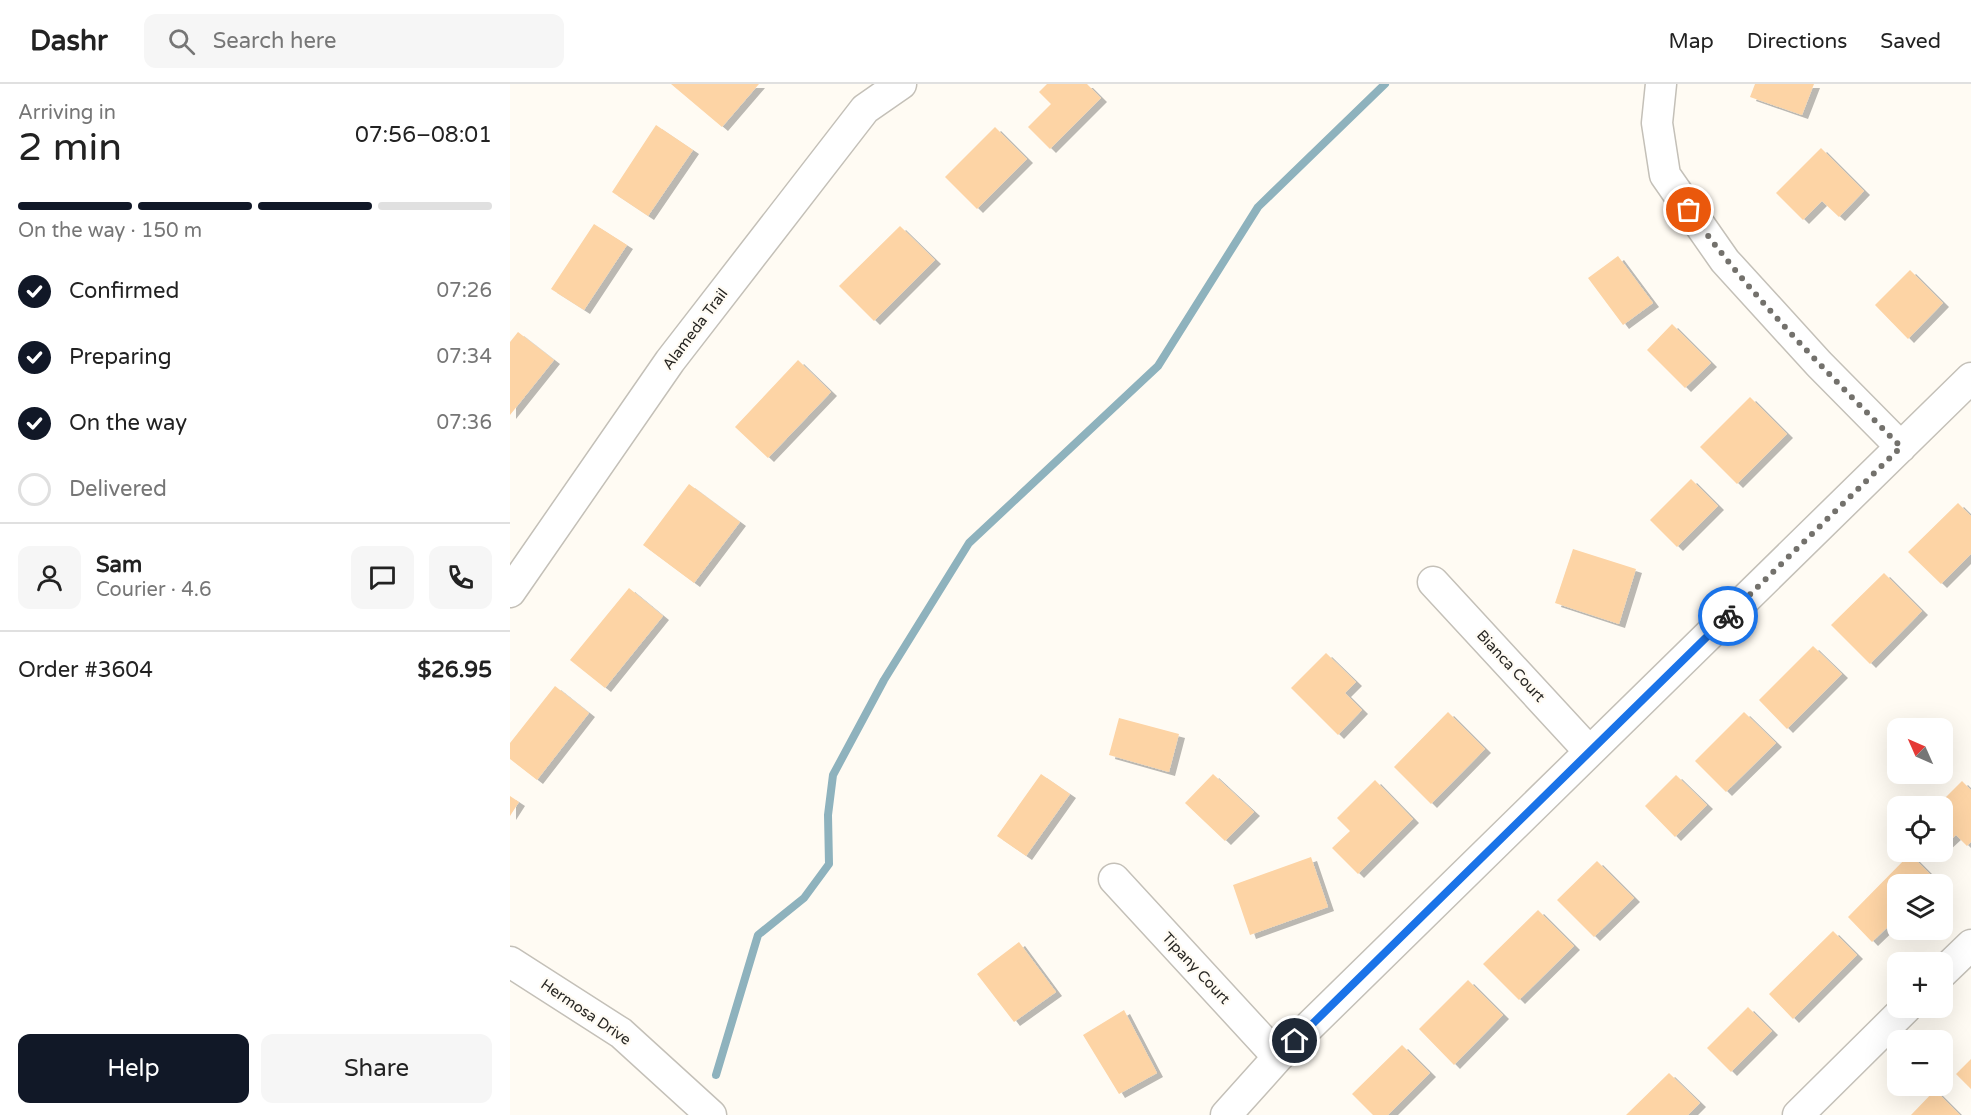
<!DOCTYPE html>
<meta charset="utf-8">
<style>
body{margin:0;font-family:"Varela Round",sans-serif;background:#f6f6f6;color:#222;height:100vh;display:flex;flex-direction:column;font-size:22px;white-space:nowrap}
*{box-sizing:border-box;margin:0}
p{font-size:20px;color:#767676}
.icon{flex:none;width:33px;height:33px;fill:none;stroke:currentColor;stroke-width:2;stroke-linecap:round;stroke-linejoin:round}
.map{position:relative;flex:1;overflow:hidden}
.panel{display:flex;flex-direction:column;background:#fff;width:510px}
.panel>*{flex:none}
.needle{width:39px;rotate:315deg}
.controls{position:absolute;left:1377px;top:634px;display:grid;gap:12px}
.controls a{display:grid;place-items:center;width:66px;height:66px;border-radius:12px;background:#fff;box-shadow:0 6px 24px #0002;font-size:30px}
.pin{position:absolute;display:grid;place-items:center;width:51px;height:51px;color:#fff;margin:-26px;border:3px solid #fff;border-radius:50%;box-shadow:0 2px 6px #0007}
.courier{position:absolute;display:grid;place-items:center;width:60px;height:60px;margin:-30px;border:4px solid #1a73e8;border-radius:50%;background:#fff;color:#222;box-shadow:0 2px 8px #0007}
.overview em{font-style:normal;font-weight:600}
.overview div{display:flex;flex-direction:column-reverse}
.overview{display:flex;align-items:center;justify-content:space-between;height:102px;padding:0 18px}
h1{font-size:39px;font-weight:600;line-height:45px}
.bar{display:grid;grid-template-columns:repeat(4,1fr);gap:9px 6px;align-content:center;height:72px;padding:0 18px}
.bar i{height:8px;border-radius:4px;background:#e0e0e0}
.bar .active{background:#111827}
.bar p{grid-column:span 4}
.line{display:flex;align-items:center;gap:15px;padding:0 18px;border-top:2px solid #e0e0e0}
.line div{flex:1}
.round{display:grid;place-items:center;flex:none;width:63px;height:63px;border-radius:12px;background:#f6f6f6}
ol{padding:0 18px;list-style:none}
li{display:flex;align-items:center;gap:18px;height:66px}
li p{margin-inline-start:auto}
li .icon{padding:6px;border-radius:50%;background:#111827;color:#fff;stroke-width:4}
li:last-child{color:#767676}
li i{width:33px;height:33px;border:3px solid #e0e0e0;border-radius:50%}
.button{display:flex;gap:12px;margin-top:auto;padding:12px 18px}
.button a{flex:1;height:69px;border-radius:12px;background:#111827;color:#fff;font-size:24px;font-weight:600;line-height:69px;text-align:center}
.button a+a{background:#f6f6f6;color:#222}
header{display:flex;align-items:center;gap:36px;box-sizing:border-box;height:84px;padding:0 30px;background:#fff;border-bottom:2px solid #e0e0e0}
header strong{font-size:28px}
nav{display:flex;gap:33px;margin-inline-start:auto;font-size:21px}
.search{width:420px;height:54px;background:#f6f6f6;display:flex;align-items:center;gap:15px;box-sizing:border-box;padding:0 21px;border-radius:12px;color:#767676;font-size:22px}
main{display:flex;flex:1;min-height:0}
.map>svg:first-child{display:block}
</style>
<header>
<strong>Dashr</strong>
<div class="search"><svg class="icon" aria-label="search" viewBox="0 0 24 24"><circle cx="10" cy="10" r="6"/><path d="M15 15l6 6"/></svg>Search here</div>
<nav><a>Map</a><a>Directions</a><a>Saved</a></nav>
</header>
<main>
<section class="panel">
<div class="overview"><div><h1>2 min</h1><p>Arriving in</p></div><em>07:56–08:01</em></div>
<div class="bar"><i class="active"></i><i class="active"></i><i class="active"></i><i></i><p>On the way · 150 m</p></div>
<ol>
<li><svg class="icon" aria-label="check" viewBox="0 0 24 24"><path d="M5 12l5 5 9-10"/></svg>Confirmed<p>07:26</p></li>
<li><svg class="icon" aria-label="check" viewBox="0 0 24 24"><path d="M5 12l5 5 9-10"/></svg>Preparing<p>07:34</p></li>
<li><svg class="icon" aria-label="check" viewBox="0 0 24 24"><path d="M5 12l5 5 9-10"/></svg>On the way<p>07:36</p></li>
<li><i></i>Delivered</li>
</ol>
<div class="line" style="height:108px"><a class="round"><svg class="icon" aria-label="person" viewBox="0 0 24 24"><circle cx="12" cy="8" r="4"/><path d="M4 21q1-7 8-7t8 7"/></svg></a><div><b>Sam</b><p>Courier · 4.6</p></div><a class="round"><svg class="icon" aria-label="chat" viewBox="0 0 24 24"><path d="M4 5h16v11H9l-5 4z"/></svg></a><a class="round"><svg class="icon" aria-label="phone" viewBox="0 0 24 24"><path d="M5 4h4l2 5-3 2q2 4 5 5l2-3 5 2v4C11 20 4 13 5 4z"/></svg></a></div>
<div class="line" style="height:78px"><div>Order #3604</div><b>$26.95</b></div>
<div class="button"><a>Help</a><a>Share</a></div>
</section>
<div class="map">
<svg width="1461" height="1031" viewBox="0 0 1461 1031">
<defs>
<filter id="shadow"><feDropShadow dx="6" dy="4" stdDeviation="0" flood-color="#0004"/></filter>
</defs>
<rect width="100%" height="100%" fill="#fffbf3"/>
<g fill="none" stroke-linecap="round" stroke-linejoin="round">
<path stroke="#8eb2bd" stroke-width="8" d="M206,991L248,851L294,814L319,780L318,731L323,691L374,596L459,459L648,282L748,123L875,0"/>
</g>
<path fill="#fdd4a5" filter="url(#shadow)" d="M161,0H249L212,43Z
M537,0H577L591,14L540,65L518,43L541,20L529,8Z
M1245,0H1304L1292,31L1240,13Z
M146,41L183,66L138,132L102,108Z
M485,43L517,75L467,125L435,93Z
M1311,64L1354,107L1329,133L1312,117L1293,136L1266,109Z
M84,140L117,161L74,226L41,205Z
M390,142L425,176L364,237L329,202Z
M1108,172L1143,219L1113,241L1078,194Z
M1400,186L1433,219L1398,255L1365,221Z
M1162,240L1201,279L1175,304L1137,266Z
M8,248L44,276L0,331V258Z
M288,276L321,308L258,374L225,343Z
M1240,313L1277,350L1227,400L1190,363Z
M1181,395L1208,422L1167,463L1140,436Z
M179,400L230,438L184,499L133,461Z
M1448,419L1461,432V470L1431,500L1398,468Z
M1063,465L1126,485L1109,540L1045,519Z
M1374,489L1412,527L1360,580L1321,541Z
M119,504L153,532L95,604L60,576Z
M1303,562L1332,590L1277,645L1249,616Z
M816,569L846,598L835,609L852,626L828,651L781,604Z
M45,602L79,629L27,696L0,675V659Z
M938,628L975,665L921,720L884,683Z
M1234,628L1266,659L1216,708L1185,677Z
M609,634L669,650L659,688L599,671Z
M531,690L560,710L516,772L487,752Z
M703,690L744,728L715,757L675,719Z
M1166,691L1197,721L1165,753L1135,722Z
M865,696L903,735L848,790L822,764L840,747L827,734Z
M1452,697L1461,706V758L1457,762L1446,751L1432,764V723H1426Z
M0,712L9,718L0,732Z
M1400,770L1425,795L1419,801H1388V833L1362,858L1338,833Z
M801,773L818,823L740,851L723,801Z
M1087,777L1124,814L1084,853L1047,816Z
M1028,826L1064,862L1009,916L973,880Z
M1323,847L1347,871L1283,935L1259,910Z
M509,858L546,908L504,938L467,890Z
M958,896L993,931L944,981L909,945Z
M1238,923L1262,947L1221,988L1197,964Z
M614,926L647,989L609,1010L573,951Z
M892,961L920,989L878,1031H863L842,1010Z
M1461,975V1005L1446,990Z
M1159,989L1190,1019L1178,1031H1116Z
M1425,1006L1450,1031H1401Z"/>
<g fill="none" stroke-linecap="round" stroke-linejoin="round">
<g stroke="#c4c0b8" stroke-width="33">
<path id="street" d="M1151,0L1147,39L1155,91L1215,177L1309,280L1391,363
M923,498L1079,667
M0,508L160,277L355,25L391,0
M604,795L768,973
M0,878L111,949L201,1031
M1432,889L1461,861
M716,1031L768,973L1461,294
M1288,1031L1396,924"/>
</g>
<use href="#street" stroke="#fff" stroke-width="30"/>
</g>
<g fill="none" stroke-linecap="round" stroke-linejoin="round">
<path stroke="#73716c" stroke-width="6" stroke-dasharray="0 10.8" d="M1179,126C1241,213 1316,287 1391,363L1218,532"/>
<path stroke="#1a73e8" stroke-width="8" d="M785,957L1218,532"/>
</g>
<g text-anchor="middle" stroke-width="4.5" stroke-linejoin="round" paint-order="stroke">
<g font-size="15" fill="#282724" stroke="#fffbf3">
<text transform="translate(185 245) rotate(-53)" y="5">Alameda Trail</text>
<text transform="translate(1001 582) rotate(47)" y="5">Bianca Court</text>
<text transform="translate(686 884) rotate(47)" y="5">Tipany Court</text>
<text transform="translate(76 928) rotate(34)" y="5">Hermosa Drive</text>
</g>
</g>
</svg>
<div class="controls">
<a><svg class="needle" viewBox="-14 -14 28 28"><path d="M0-13l5 13h-10z" fill="#e53935"/><path d="M0 13l5-13h-10z" fill="#767676"/></svg></a>
<a><svg class="icon" aria-label="locate" viewBox="0 0 24 24"><circle cx="12" cy="12" r="6"/><path d="M12 2v4M12 18v4M2 12h4M18 12h4"/></svg></a>
<a><svg class="icon" aria-label="layers" viewBox="0 0 24 24"><path d="M12 4l9 5-9 5-9-5zM3 14l9 5 9-5"/></svg></a>
<a>+</a>
<a>−</a>
</div>
<div class="pin" style="left:1179px;top:126px;background:#ea580c"><svg class="icon" aria-label="bag" viewBox="0 0 24 24"><path d="M5 8h14l-1 12H6zM9 8a3 3 0 0 1 6 0"/></svg></div>
<div class="pin" style="left:785px;top:957px;background:#1f2937"><svg class="icon" aria-label="home" viewBox="0 0 24 24"><path d="M3 11l9-7 9 7M6 9v11h12V9"/></svg></div>
<div class="courier" style="left:1218px;top:532px"><svg class="icon" aria-label="bike" viewBox="0 0 24 24"><circle cx="6" cy="16" r="4"/><circle cx="18" cy="16" r="4"/><path d="M6 16l4-8h5l3 8M10 8l3 8H6M13 5h3"/></svg></div>
</div>
</main>
